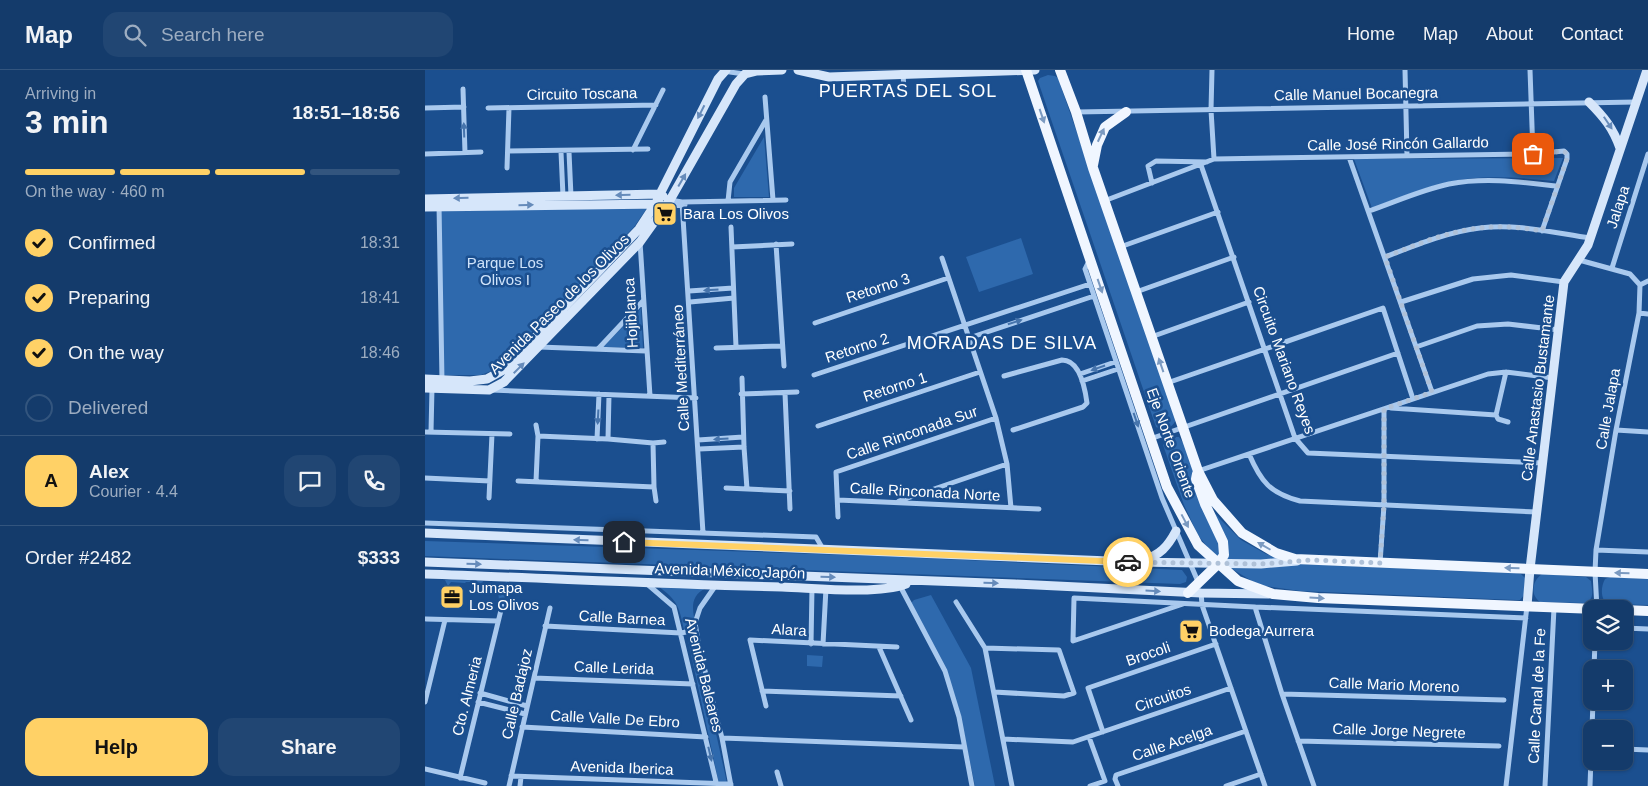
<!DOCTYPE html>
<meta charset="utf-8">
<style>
body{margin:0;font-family:Helvetica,sans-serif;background:#214673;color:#f1f3f6;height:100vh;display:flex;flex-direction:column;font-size:19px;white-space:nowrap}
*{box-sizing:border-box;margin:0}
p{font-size:16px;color:#9dadc1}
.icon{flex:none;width:28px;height:28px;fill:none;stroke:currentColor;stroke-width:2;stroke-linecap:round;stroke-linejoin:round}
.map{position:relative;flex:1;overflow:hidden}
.drawer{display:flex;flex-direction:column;background:#143b6b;width:425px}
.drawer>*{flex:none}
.buttons{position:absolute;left:1158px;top:530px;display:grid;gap:10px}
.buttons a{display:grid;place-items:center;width:50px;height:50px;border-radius:10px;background:#143b6b;box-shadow:0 1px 4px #0004,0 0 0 1px #33557e;font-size:25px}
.pin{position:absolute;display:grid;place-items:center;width:42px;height:42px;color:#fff;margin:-21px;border-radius:10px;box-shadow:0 2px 8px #0006}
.courier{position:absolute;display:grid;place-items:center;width:50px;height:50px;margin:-25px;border:4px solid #ffd166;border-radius:50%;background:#fff;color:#222;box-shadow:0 1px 6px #0007}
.head em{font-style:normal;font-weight:700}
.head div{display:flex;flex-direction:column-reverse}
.head{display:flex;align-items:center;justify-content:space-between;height:85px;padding:0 25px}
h1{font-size:32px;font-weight:700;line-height:38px}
.bar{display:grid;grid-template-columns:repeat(4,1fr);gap:8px 5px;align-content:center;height:60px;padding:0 25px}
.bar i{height:6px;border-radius:4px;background:#33557e}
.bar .active{background:#ffd166}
.bar p{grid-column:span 4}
.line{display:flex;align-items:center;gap:12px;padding:0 25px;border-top:1px solid #33557e}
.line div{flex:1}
.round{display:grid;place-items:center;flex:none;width:52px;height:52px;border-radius:15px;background:#214673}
ol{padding:0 25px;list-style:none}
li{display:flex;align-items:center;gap:15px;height:55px}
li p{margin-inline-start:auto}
li .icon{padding:5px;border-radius:50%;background:#ffd166;color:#111;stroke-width:4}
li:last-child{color:#9dadc1}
li i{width:28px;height:28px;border:2px solid #33557e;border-radius:50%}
.primary-button{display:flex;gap:10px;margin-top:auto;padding:10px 25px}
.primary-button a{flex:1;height:58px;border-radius:15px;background:#ffd166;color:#111;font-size:20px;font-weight:700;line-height:58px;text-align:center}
.primary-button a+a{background:#214673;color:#f1f3f6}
header{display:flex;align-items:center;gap:30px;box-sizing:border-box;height:70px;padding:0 25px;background:#143b6b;border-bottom:1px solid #33557e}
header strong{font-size:24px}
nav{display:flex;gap:28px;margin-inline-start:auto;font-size:18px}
.search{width:350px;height:45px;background:#214673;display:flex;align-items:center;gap:12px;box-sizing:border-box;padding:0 18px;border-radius:15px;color:#9dadc1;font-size:19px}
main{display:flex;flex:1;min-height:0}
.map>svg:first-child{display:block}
</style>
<header>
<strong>Map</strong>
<div class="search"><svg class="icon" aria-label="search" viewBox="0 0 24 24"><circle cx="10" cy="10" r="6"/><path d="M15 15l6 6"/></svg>Search here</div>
<nav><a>Home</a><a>Map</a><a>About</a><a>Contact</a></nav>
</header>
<main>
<section class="drawer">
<div class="head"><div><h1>3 min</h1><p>Arriving in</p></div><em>18:51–18:56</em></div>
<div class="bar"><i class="active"></i><i class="active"></i><i class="active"></i><i></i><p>On the way · 460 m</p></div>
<ol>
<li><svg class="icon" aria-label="check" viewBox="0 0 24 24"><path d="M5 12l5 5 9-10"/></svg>Confirmed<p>18:31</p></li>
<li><svg class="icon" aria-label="check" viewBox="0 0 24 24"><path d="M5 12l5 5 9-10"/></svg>Preparing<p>18:41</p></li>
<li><svg class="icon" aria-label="check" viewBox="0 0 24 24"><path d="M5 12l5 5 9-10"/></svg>On the way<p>18:46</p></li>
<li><i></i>Delivered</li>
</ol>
<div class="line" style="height:90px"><b class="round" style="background:#ffd166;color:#111">A</b><div><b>Alex</b><p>Courier · 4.4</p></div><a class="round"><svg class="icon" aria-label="chat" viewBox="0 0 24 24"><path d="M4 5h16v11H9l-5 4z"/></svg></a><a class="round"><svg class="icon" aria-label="phone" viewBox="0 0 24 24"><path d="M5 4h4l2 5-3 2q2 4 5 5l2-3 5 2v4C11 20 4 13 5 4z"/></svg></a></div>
<div class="line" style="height:65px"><div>Order #2482</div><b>$333</b></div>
<div class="primary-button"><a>Help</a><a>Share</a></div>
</section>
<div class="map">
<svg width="1223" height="716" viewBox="0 0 1223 716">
<rect width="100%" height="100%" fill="#1b4f8f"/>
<path fill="#2e69ad" d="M623,5L630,6L633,8L751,349C749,356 743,359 736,360L731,357L613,11L615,8Z
M339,67L344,127H309V118Z
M1138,88L1129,111C1095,108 1059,104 1024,112C999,117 971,129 947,138L929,89Z
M222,138L209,157L71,299L56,305H18L16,141Z
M596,168L608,204L554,222L541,187Z
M216,238L218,278L178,277Z
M747,367H754L759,374L784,436L795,449L816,470L841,484L876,494L1091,503L1096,504L1100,508L1099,525L1095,530H1091L875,521L840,516L827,511L802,496L783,478L773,465L759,435L738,375L741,370Z
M0,471L452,486L757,500L762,507L761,512L755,514L0,486Z
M1117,504L1161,507L1166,511C1167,519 1170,530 1160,533L1115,532C1105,525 1107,511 1117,504Z
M1185,507L1223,509V535L1182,534C1175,528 1176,516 1180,509Z
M20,510L58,511L56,517H54L49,512H41L40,513L26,512L23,516Z
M82,511L83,530H74L73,521Z
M233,516L281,518C263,527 268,541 271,558L259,560C254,536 253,531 233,516Z
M506,525L546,598L570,716H550L539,663L527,619L486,533L489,530Z
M270,569L302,713L294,714L263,570Z
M382,585L398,586L397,597L382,596Z"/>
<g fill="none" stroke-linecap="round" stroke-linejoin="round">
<path stroke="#a9c9ee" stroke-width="5" d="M478,0L479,25
M787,0L786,40L789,89
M980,0L982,86
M1105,0L1108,84
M298,1L319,4
M38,19L40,83
M340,27L348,130
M0,38L39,37
M63,38L231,35
M652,42L1211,32
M208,80L238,20
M83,81L223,79
M136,82L138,126
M144,82L146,126
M0,84L56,82
M924,87L1007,322
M776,95L870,368L883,383L1118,393
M82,98L84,38
M727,113L723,96L731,91L782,92
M245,130L257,132L361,130
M303,131L305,112L341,50
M679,131L789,89L1108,84L1139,81L1142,84V89L1117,161
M257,132L278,463
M14,134L17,311
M241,136L260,135
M944,141C970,132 996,120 1024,114C1060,107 1096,112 1131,116
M306,157L311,277
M215,172L225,326
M351,174L359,296
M307,177L367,174
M695,177L793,142
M960,187C991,175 1022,162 1055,158C1091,153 1130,163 1165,168
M517,188L571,348L582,394L586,438
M1154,190L1205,204L1215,215L1214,243L1191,360L1171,480L1170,502L1172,539
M664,191L660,199L737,428L774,514
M1187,198L1223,84
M1215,215L1223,211
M264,221L308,218
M711,222L809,187
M265,232L309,228
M976,232L1048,209L1086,205L1139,212
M1214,243L1223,244
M390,253L523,208
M726,267L824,232
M544,268L669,226
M114,277L221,281
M991,277L1052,256L1083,254L1134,260
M291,278L357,276
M173,279L218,231
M655,304L690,292
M389,305L665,214
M579,306L637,290C655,290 660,318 662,333L658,337L588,360
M317,308L319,377L322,419
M657,311L693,299
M742,313L958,238L988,329
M66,320L271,328
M360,323L365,439
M316,324L372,322
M966,338L1071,345L1081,302
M1071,345L1073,349L1083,352
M111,355L113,366L111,411
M393,356L555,302
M1191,360L1223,362
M0,362L85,364
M6,362L7,318
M113,366L183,369L228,373L239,372
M172,369L174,324
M183,369L184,325
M725,369L973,283
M273,370L318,367
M228,373L229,417L231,431
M274,379L319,377
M824,384C836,412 845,423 875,431L1112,442
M773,401L1063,304L1081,302L1128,308
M0,408L65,411
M93,411L229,417
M301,418L365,421
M64,428L67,364
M413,430L614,439
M474,431L582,394
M413,447L411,402L571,348
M0,453L391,467L398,479
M1171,480L1223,482
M955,493L959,435V339
M221,513L249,537L292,716
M474,514L520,601L534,647L547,716
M291,515L275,538L270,553L274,577L297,668L306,716
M776,522L777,535L840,716
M531,532L560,578L587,716
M758,534L648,571L649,528L830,537L1101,548
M830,537L857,624L889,716
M1,549L73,551
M120,556L256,563L271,560
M1199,558L1223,559
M386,574L387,518
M398,574L401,518
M454,577L486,650
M560,578L634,580L649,623L639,626L569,622
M1169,599L1170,571
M109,608L268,614
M337,621L476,626
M55,623L102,636
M857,624L1079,630
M0,632L20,550
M53,632L100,644
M341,636L325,570L472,577
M97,657L281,667
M1167,659L1168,631
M678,662L663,618L791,574
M664,667L680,711L665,716
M297,668L539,677
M578,669L648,672L806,618
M873,671L1074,676
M1199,679L1223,680
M0,699L60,713
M352,702L356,716
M86,706L306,714
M35,708L77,536
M84,716L125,538
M95,716L96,707
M693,716L690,709L691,705L821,661
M801,716L836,704
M1081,716L1102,536
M1120,716L1129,538
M1165,716L1166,688"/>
<path stroke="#d6e6fa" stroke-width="9" d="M373,0L404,7L610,0
M1164,32C1179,47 1188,58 1195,78
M0,129L235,124L238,126
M0,137L235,134
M0,309L45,311L62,309L80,299L214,159L231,133L235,124L293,9L301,0
M0,318L64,320L79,312L215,172L245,130L311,14L320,4L332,1L357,0
M0,463L709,492L836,494L872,491
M717,490C735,486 743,476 751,461
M0,492L590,514L776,523L844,524
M0,504C119,508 238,514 357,517C390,518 451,525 481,514
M1102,536L1105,499L1139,212L1163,175L1222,0"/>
<path stroke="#f0f6ff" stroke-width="10" d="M601,0L742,417L773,475L813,511L848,524L893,528L1171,539
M635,0L651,42L668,98L773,401L788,430L817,463L851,483L870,489L1223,504
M668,95L672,75L680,57L701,42
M763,523L793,494L799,485L798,472L780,434L771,409L772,404
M1199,540L1223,541"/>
</g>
<defs><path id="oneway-solid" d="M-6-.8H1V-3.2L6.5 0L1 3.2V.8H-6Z" transform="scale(1.25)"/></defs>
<g fill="#668bba">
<use href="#oneway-solid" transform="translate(276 42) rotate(117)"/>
<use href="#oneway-solid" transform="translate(1183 53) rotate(56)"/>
<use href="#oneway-solid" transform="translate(257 110) rotate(-60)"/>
<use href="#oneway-solid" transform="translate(198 125) rotate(178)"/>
<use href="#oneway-solid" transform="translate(36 128) rotate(179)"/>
<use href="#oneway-solid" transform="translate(101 135) rotate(-1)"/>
<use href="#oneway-solid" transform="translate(94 298) rotate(-45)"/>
<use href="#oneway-solid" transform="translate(156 470) rotate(-178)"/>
<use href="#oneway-solid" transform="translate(49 494) rotate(2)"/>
<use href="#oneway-solid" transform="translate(403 507) rotate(2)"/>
<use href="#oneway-solid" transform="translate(566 513) rotate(2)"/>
<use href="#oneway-solid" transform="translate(728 521) rotate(3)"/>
</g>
<g fill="#7b9ac1">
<use href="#oneway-solid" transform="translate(617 46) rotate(71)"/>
<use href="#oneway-solid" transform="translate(676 65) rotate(-65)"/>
<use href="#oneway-solid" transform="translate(675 216) rotate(71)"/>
<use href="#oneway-solid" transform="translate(736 295) rotate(-109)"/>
<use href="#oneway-solid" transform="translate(760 451) rotate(62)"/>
<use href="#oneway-solid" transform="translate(839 476) rotate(-150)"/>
<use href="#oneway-solid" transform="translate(1087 498) rotate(-178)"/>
<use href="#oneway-solid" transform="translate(1197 503) rotate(-178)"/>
<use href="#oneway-solid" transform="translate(892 528) rotate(3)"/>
</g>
<g fill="#4674ac">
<use href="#oneway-solid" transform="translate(39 60) rotate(-92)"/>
<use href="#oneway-solid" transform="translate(286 220) rotate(177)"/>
<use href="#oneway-solid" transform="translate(590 252) rotate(-18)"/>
<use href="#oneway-solid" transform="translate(673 298) rotate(161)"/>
<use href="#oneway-solid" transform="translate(173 347) rotate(93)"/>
<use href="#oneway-solid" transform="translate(711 350) rotate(71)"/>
<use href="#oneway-solid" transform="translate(296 369) rotate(176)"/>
<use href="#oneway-solid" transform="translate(285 684) rotate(77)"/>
</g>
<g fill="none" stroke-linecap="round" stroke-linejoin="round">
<path stroke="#afc1d8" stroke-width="5" stroke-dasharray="0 9" d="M703,492L836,494L887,490L955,493L959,435V339L1007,322L960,187C991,175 1022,161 1055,158C1076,155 1097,158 1117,161L1142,89V84L1139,81L1108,84"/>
<path stroke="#ffd166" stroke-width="6" d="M199,472L703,492"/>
</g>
<defs>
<g id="supermarket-square" transform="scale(1.25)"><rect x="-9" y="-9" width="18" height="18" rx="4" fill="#ffd166" stroke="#1b4f8f"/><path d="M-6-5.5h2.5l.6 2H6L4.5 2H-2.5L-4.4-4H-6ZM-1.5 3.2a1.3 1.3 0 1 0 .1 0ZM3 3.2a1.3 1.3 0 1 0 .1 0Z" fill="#111"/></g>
<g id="office-square" transform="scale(1.25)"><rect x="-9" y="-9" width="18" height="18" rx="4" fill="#ffd166" stroke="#1b4f8f"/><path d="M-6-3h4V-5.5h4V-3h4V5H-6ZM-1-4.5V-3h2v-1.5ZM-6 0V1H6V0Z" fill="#111"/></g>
</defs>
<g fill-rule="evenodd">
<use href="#supermarket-square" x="240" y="144"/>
<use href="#office-square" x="27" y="527"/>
<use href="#supermarket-square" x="766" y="561"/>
</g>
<g text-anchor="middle" stroke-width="5" stroke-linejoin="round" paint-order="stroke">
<g font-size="15" fill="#fff" stroke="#1b4f8f">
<text transform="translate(157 24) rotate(-1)" y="5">Circuito Toscana</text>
<text transform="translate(931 24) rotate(-1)" y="5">Calle Manuel Bocanegra</text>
<text transform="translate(973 74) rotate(-1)" y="5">Calle José Rincón Gallardo</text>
<text transform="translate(1193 137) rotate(-72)" y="5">Jalapa</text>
<text transform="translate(453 218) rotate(-18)" y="5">Retorno 3</text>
<text transform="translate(134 234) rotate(-45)" y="5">Avenida Paseo de los Olivos</text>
<text transform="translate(206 243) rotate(-93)" y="5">Hojiblanca</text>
<text transform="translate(432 278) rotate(-18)" y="5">Retorno 2</text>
<text transform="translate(859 290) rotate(70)" y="5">Circuito Mariano Reyes</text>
<text transform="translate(256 298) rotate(-93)" y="5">Calle Mediterráneo</text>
<text transform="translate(470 317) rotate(-18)" y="5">Retorno 1</text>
<text transform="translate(1113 318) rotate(-83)" y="5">Calle Anastasio Bustamante</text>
<text transform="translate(1183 339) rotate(-80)" y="5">Calle Jalapa</text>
<text transform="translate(487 363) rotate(-19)" y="5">Calle Rinconada Sur</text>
<text transform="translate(746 373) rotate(70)" y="5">Eje Norte Oriente</text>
<text transform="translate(500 422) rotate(3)" y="5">Calle Rinconada Norte</text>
<text transform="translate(305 501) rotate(2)" y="5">Avenida México Japón</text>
<text transform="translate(197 548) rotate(3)" y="5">Calle Barnea</text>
<text transform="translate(364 560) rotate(3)" y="5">Alara</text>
<text transform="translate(723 584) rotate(-19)" y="5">Brocoli</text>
<text transform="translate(189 598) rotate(2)" y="5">Calle Lerida</text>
<text transform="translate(279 605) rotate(76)" y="5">Avenida Baleares</text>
<text transform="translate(969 615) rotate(2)" y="5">Calle Mario Moreno</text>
<text transform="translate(92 624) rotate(-77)" y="5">Calle Badajoz</text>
<text transform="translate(42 626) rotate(-76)" y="5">Cto. Almeria</text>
<text transform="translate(1112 626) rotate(-87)" y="5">Calle Canal de la Fe</text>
<text transform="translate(738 628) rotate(-19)" y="5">Circuitos</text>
<text transform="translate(190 649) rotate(3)" y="5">Calle Valle De Ebro</text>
<text transform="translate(974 661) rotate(2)" y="5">Calle Jorge Negrete</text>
<text transform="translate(747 673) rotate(-19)" y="5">Calle Acelga</text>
<text transform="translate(197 698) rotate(2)" y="5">Avenida Iberica</text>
</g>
<g font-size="15" fill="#fff" stroke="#1b4f8f" text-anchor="start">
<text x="258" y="149">Bara Los Olivos</text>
<text x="44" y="523">Jumapa<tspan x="44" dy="17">Los Olivos</tspan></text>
<text x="784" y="566">Bodega Aurrera</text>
</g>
<g font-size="15" fill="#cfe3fa" stroke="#1b4f8f">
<text x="80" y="198">Parque Los<tspan x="80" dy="17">Olivos I</tspan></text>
</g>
<g font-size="18" letter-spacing="1" fill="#fff" stroke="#1b4f8f">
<text x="483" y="27">PUERTAS DEL SOL</text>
<text x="577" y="279">MORADAS DE SILVA</text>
</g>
</g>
</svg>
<div class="buttons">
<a><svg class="icon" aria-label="layers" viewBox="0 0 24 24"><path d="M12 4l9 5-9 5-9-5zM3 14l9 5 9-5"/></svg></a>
<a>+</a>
<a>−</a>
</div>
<div class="pin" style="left:1108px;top:84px;background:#ea580c"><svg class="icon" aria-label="bag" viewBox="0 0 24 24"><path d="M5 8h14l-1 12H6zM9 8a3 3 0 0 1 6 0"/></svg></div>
<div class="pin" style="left:199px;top:472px;background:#1f2937"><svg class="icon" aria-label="home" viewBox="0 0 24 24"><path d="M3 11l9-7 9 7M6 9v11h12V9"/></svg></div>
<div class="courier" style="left:703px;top:492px"><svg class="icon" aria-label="car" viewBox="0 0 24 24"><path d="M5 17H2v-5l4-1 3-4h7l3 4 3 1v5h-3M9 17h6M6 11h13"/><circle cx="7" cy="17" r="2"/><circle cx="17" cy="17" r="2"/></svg></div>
</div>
</main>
